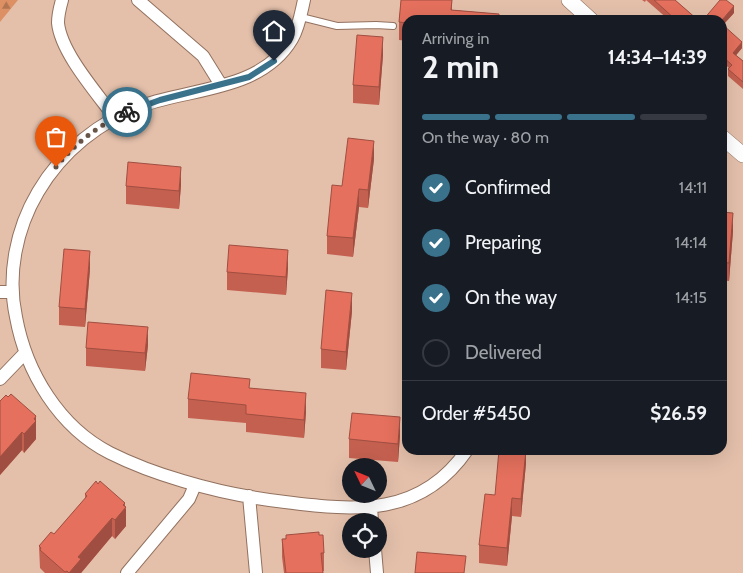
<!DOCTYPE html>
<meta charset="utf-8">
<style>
body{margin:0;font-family:Cabin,sans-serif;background:#242831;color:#f1f3f6;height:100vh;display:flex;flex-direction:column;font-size:19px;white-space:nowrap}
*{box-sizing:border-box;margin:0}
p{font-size:16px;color:#9ea1a6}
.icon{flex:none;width:28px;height:28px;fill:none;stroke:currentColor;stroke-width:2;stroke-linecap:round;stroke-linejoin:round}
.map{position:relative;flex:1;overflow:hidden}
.sheet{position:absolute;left:402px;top:15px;width:325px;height:440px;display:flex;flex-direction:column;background:#171b24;border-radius:15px;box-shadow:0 5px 20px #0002}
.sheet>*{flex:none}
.needle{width:32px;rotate:313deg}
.controls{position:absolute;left:342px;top:458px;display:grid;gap:10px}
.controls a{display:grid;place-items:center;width:45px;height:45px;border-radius:50%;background:#171b24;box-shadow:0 5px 20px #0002;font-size:25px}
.pin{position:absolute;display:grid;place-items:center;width:42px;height:42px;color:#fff;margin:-51px -21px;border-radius:50% 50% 50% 0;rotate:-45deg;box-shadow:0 0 5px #0007}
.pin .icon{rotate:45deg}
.courier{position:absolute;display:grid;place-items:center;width:50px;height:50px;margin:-25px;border:4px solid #3a728c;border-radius:50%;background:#fff;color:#222;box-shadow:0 1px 6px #0007}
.summary em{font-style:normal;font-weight:700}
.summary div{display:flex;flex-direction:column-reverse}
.summary{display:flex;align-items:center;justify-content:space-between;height:85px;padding:0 20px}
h1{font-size:32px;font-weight:700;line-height:38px}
.bar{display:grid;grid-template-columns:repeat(4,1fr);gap:8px 5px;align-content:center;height:60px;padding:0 20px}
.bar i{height:6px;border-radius:4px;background:#363941}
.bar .current{background:#3a728c}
.bar p{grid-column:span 4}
.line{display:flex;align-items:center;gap:12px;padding:0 20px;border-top:1px solid #363941}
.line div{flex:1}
ol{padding:0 20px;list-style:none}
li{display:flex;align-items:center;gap:15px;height:55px}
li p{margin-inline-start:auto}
li .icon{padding:5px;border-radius:50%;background:#3a728c;color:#fff;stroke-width:4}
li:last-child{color:#9ea1a6}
li i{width:28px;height:28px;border:2px solid #363941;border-radius:50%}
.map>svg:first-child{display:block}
</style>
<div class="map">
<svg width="743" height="573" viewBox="0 0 743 573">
<defs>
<pattern id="forest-firs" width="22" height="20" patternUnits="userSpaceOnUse" patternTransform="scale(1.25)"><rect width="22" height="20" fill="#dc9064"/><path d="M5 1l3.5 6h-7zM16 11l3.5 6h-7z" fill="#b27551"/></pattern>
</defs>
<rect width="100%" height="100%" fill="#e4c0ab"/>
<path fill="url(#forest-firs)" d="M0,0H18L0,22Z"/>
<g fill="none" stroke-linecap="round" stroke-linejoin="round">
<g stroke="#92715f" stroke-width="8">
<path id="service" d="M301,17L337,26L376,25L393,26"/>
</g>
<g stroke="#92715f" stroke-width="14">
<path id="minor" d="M62,0C60,7 58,16 58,23C61,53 97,93 115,118
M138,0L203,56L221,85
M304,0C301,13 299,27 292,39C262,90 193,88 144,105C100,121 62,151 38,192C16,229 7,275 16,317C26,372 59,427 110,453C134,465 159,474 183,481C216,491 251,498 285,502C356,511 421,517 467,450
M0,292H13
M0,379L25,353
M249,496L256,573
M371,507L372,521
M375,549L377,573
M127,573L189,499L195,485"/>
</g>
<g stroke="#92715f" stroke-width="16">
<path id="tertiary" d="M569,0L591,20
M722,137L743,155"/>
</g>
<use href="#service" stroke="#fff" stroke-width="6"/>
<use href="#minor" stroke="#fff" stroke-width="12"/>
<use href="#tertiary" stroke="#fff" stroke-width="15"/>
</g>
<path fill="#c46050" d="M401,0H452V10L499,14V20H408V41L399,40V22Z
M642,0H675L698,20H701H669L646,0L645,2Z
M734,13L723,25L742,48L736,55L743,61V89L728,76V69L729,68L722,62V20Z
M383,55L379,105L353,103V85Z
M374,159L368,208L359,207L353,257L327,254V236L342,186Z
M181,185L179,209L126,204V186Z
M722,212L733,231L729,281L722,280Z
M288,268L286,295L227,290V272Z
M90,269L85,327L59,325V307Z
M352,311L346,370L321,368V349Z
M148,345L145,371L86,366V348Z
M408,348V375H407V356Z
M250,388L306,412L304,438L246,432V423L188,418V399Z
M0,401L36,420V439L24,453L22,450L0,475Z
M400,435L398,462L349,458V439Z
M526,450V463L521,517L512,516L507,566L479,563V545L495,495Z
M85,494L125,506L126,526L115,539L112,536L81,573H45L40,568L39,546L54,534L85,499Z
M319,535L324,553V571H323V573H284L282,557V539Z"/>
<path fill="#a04e41" d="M734,6V13L722,26V20Z
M383,37V55L379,105V87Z
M742,42V48L733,59V53Z
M374,141V159L368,208V190Z
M181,167V185L179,209V191Z
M359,189V207L353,257V238Z
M733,213V231L729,281V263Z
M288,250V268L286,295V277Z
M90,251V269L85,327V309Z
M352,293V311L346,370V352Z
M148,327V345L145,371V353Z
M306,393V412L304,438V420Z
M36,416V439L24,453V434Z
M400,417V435L398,462V444Z
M22,432V450L0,475V457Z
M526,450V463L521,517V499Z
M512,498V516L507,566V548Z
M125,503V509L126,507V526L115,539V520Z
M112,518V536L81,573H69L78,557Z"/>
<path fill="#e4705d" stroke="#a04e41" d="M401,0H452L451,10L499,14V20H408V23L399,22Z
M654,0H675L698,20L699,19L701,20H676Z
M720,0H726L734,6L722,20H703Z
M722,24L742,42L733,53L743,61V82L728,69L732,65L722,56Z
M357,35L383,37L379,87L353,85Z
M348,138L374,141L368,190L359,189L353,238L327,236L332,185L342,186Z
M128,162L181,167L179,191L126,186Z
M722,212L733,213L729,263L722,262Z
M229,245L288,250L286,277L227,272Z
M64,249L90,251L85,309L59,307Z
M326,290L352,293L346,352L321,349Z
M88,322L148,327L145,353L86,348Z
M191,373L250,379L249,388L306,393L304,420L246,414V405L188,399Z
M11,394L36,416L34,419L36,421L24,434L22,432L0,457V401L6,395L8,397Z
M352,413L400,417L398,444L349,439Z
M499,450H526L521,499L512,498L507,548L479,545L485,494L495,495Z
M96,481L98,484L100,481L125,503L123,505L126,507L115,520L112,518L78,557L81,559L69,573L67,571L65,572L40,550L41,548L39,546L51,532L54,534L87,496L85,494Z
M319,532V535H323L324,553H321L323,573H286L282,539H286V535Z
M417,552L466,556L464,573H415Z"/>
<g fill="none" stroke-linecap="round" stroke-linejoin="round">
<path stroke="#695448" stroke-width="5" stroke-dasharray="0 9" d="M56,167C75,143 99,125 127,112"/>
<path stroke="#3a728c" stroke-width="6" d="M127,112L160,100L249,77L274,61"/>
</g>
</svg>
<div class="controls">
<a><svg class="needle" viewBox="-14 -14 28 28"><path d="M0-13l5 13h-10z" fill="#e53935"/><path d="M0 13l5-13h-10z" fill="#9ea1a6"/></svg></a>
<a><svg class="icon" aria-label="locate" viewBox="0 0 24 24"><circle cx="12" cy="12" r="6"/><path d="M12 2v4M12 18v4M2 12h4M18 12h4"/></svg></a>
</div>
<div class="pin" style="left:56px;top:167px;background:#ea580c"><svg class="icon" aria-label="bag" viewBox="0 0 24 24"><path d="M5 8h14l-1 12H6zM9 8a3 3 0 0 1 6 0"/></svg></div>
<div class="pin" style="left:274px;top:61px;background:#1f2937"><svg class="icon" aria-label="home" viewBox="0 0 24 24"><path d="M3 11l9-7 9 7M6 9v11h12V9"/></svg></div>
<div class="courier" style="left:127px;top:112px"><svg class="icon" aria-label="bike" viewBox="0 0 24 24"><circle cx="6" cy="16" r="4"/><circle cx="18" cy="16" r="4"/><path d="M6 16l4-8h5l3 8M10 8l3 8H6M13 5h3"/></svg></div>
<section class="sheet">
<div class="summary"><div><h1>2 min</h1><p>Arriving in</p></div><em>14:34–14:39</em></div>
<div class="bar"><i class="current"></i><i class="current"></i><i class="current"></i><i></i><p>On the way · 80 m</p></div>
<ol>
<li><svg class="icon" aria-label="check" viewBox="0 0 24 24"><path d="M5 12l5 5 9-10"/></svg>Confirmed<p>14:11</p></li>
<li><svg class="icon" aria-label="check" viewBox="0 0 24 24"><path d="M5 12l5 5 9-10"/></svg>Preparing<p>14:14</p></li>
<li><svg class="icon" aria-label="check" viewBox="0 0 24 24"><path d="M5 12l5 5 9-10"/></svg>On the way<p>14:15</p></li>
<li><i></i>Delivered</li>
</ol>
<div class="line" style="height:65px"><div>Order #5450</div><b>$26.59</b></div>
</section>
</div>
